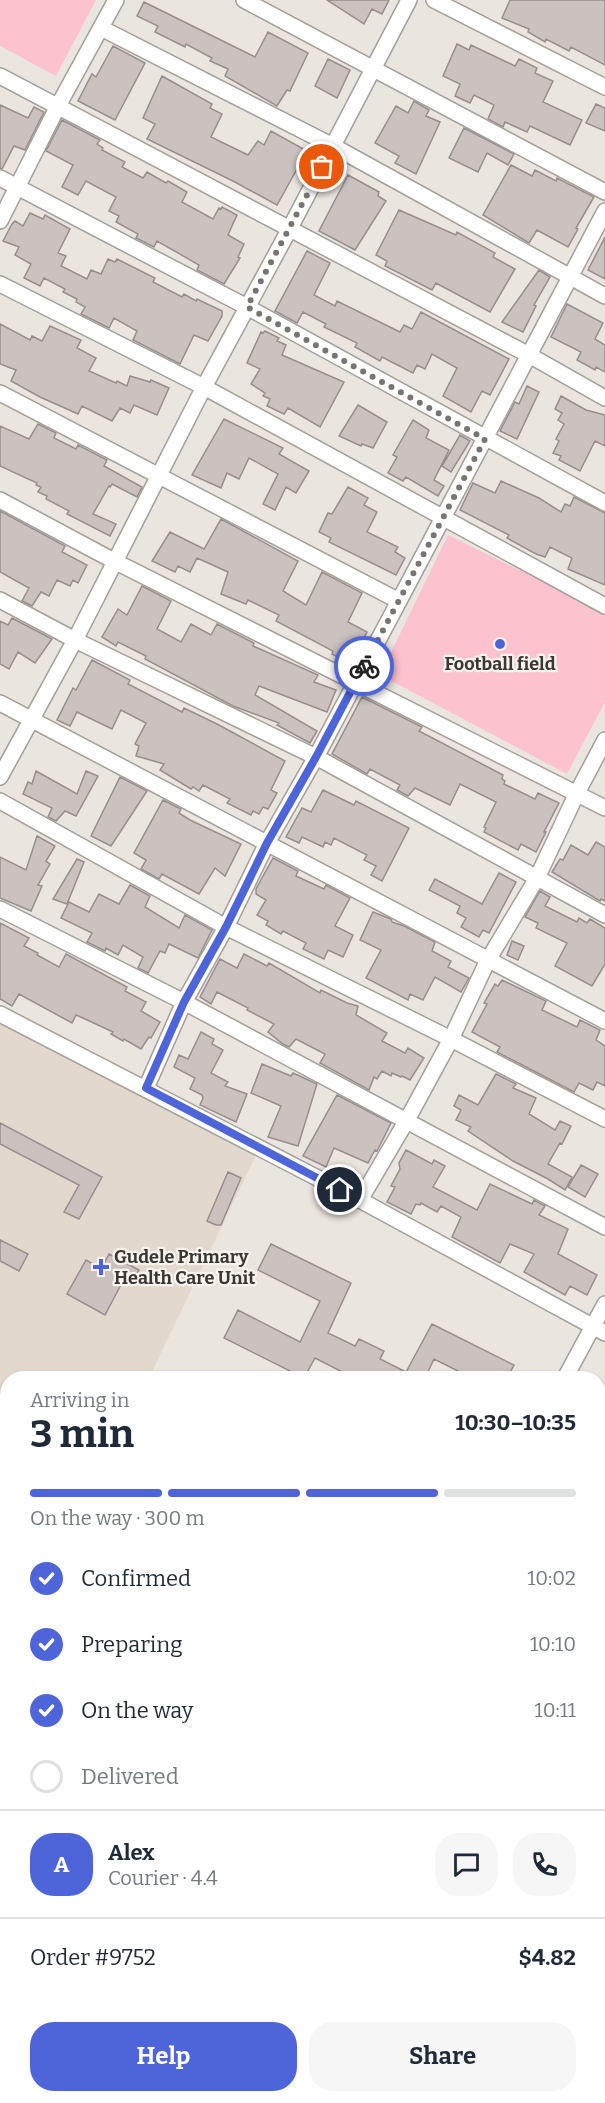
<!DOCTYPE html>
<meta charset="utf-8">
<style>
body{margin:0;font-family:Bitter,serif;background:#f6f6f7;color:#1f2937;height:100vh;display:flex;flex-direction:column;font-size:22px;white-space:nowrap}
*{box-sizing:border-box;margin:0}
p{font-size:20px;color:#747a83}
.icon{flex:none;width:33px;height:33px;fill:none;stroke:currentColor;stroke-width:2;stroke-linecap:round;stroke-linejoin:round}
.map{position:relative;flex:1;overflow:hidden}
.sheet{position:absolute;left:0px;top:1371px;width:606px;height:732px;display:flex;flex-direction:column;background:#fff;border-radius:24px 24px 0 0;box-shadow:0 2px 4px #0004}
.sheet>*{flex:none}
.pin{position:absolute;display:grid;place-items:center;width:51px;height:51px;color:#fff;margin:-26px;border:3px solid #fff;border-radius:50%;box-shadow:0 2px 6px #0007}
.courier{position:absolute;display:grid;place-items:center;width:60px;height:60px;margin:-30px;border:4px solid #4e65da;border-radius:50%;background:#fff;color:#222;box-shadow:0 2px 8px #0007}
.overview em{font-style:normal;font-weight:700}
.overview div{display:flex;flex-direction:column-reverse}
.overview{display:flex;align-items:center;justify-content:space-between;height:102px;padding:0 30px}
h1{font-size:39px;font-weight:700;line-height:45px}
.bar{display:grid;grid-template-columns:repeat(4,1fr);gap:9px 6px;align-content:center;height:72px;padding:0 30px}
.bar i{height:8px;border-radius:4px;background:#e0e1e3}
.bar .selected{background:#4e65da}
.bar p{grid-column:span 4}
.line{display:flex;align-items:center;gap:15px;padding:0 30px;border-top:2px solid #e0e1e3}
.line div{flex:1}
.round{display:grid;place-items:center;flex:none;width:63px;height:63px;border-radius:24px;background:#f6f6f7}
ol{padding:0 30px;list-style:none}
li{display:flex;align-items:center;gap:18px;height:66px}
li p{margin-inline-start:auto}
li .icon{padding:6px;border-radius:50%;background:#4e65da;color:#fff;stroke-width:4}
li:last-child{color:#747a83}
li i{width:33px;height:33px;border:3px solid #e0e1e3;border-radius:50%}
.button{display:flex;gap:12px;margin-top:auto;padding:12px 30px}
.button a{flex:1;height:69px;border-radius:24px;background:#4e65da;color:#fff;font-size:24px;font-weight:700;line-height:69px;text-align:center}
.button a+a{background:#f6f6f7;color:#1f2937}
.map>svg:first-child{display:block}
</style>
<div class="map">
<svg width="605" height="2103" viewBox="0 0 605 2103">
<rect width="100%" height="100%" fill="#ebe5e0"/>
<path fill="#e3d8cd" d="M0,1020L256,1155L149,1378H8V1667L0,1681Z"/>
<path fill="#fcc3ce" d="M0,0H96L56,76L0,46Z
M448,535L605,612V702L567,774L380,675Z"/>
<path fill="#cbc2c0" stroke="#968e8c" stroke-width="1.5" d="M327,0H389L382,14L372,9L364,24Z
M510,0H605V65L571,47L569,51L546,39L545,42L528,32L529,29L502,18Z
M144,2L255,57L268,32L308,53L290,91L287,90L277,106L225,76L228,69L210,61L212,58L186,44L185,47L155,32L158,26L137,16Z
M457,44L469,50L471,45L515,66L519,59L537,68L535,73L553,81L543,102L582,120L570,145L530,126L527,132L505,122L503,127L488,119L494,105L474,95L470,103L455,96L460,84L443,76Z
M113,46L145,63L115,120L78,101L92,74L96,77Z
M328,59L350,70L337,98L315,86Z
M162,76L212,104L210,108L222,114L211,137L248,155L258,141L264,145L271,131L307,151L277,205L233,181L147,139L155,124L143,118Z
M414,101L429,110L426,116L440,122L416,174L395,163L399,156L375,143L396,106L408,113Z
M596,104L605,108V131L586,123Z
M0,105L28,118L34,107L44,112L25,150L14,146L2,169L0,168Z
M62,120L100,140L97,144L103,148L102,150L125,162L122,167L143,178L147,172L166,183L168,181L187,192L182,202L213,219L219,208L221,209L222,207L237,215L228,235L244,244L238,257L240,258L224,284L197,270L199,265L157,241L154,247L136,238L138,234L116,222L119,216L109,211L116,197L86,181L78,195L62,187L73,165L46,151Z
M464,128L514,154L508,165L487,153L478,172L449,158Z
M511,165L532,176L535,170L556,181L557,178L594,197L576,228L578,229L568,247L537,230L529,243L483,215Z
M348,175L379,192L378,196L386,201L355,250L319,231Z
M399,210L456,235L457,232L495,253L493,257L515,269L490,312L436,283L432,290L385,266L387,261L376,255Z
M30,213L43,219L45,215L70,229L58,253L66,256L61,266L87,279L91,270L101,274L108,259L115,262L117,259L155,278L153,282L182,297L184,294L196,301L197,299L222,311V316L208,341L194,335L180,364L133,340L137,331L114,318L109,328L81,314L85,307L76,302L77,299L63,292L65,289L44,278L40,286L24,278L31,264L15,255L19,247L3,241L12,224L15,221L23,226Z
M605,237V279L588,270Z
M307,251L330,263L314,295L335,306L337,301L400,332L404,325L412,329L421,312L509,359L490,395L482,391L471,412L443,396L457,368L432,354L425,369L417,365L413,373L382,357L380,361L355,347L357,343L324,327L326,324L303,312L297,323L275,311Z
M539,270L550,277L534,305L536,306L523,332L502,322Z
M567,304L603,323L595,339L605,345V372L596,367L595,370L577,360L581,352L551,337Z
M0,324L30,340L32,336L42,341L50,326L81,340L77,348L96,358L89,371L116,383L117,381L127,386L130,376L150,382L151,380L169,388L157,415L134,405L130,413L120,408L112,421L82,406L78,414L40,397L11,381L16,370L0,364Z
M265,331L279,338L277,341L286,345L282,355L344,382L320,427L288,408L284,414L267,406L270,399L263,396L265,393L251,384L260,369L247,363L261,332L263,333Z
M527,386L539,392L517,439L500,431L515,402L519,404Z
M561,396L586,410L605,415V446L595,441L580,471L559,460L561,456L553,453L559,441L556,439L564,424L558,420L562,413L555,409Z
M358,405L387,422L373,448L362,444L361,446L339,436Z
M224,419L283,448L279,454L309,471L296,493L286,487L275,510L263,504L278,474L249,458L239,479L227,473L221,488L192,475Z
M413,420L429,430L426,438L449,450L434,480L444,486L438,496L406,477L403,481L388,473L397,457L393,455Z
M38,424L56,433L54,438L76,449L78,445L107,460L104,466L142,487L137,497L112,484L110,487L109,486L93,514L116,524L110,536L67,514L69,511L46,499L47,496L38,492L41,487L36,485L37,483L0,466V426L29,439Z
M460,435L470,441L451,472L442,466Z
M501,481L539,498L561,512L565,504L570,506L574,497L605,513V585L568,569L572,558L550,547L545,557L536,554L507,538L509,535L460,510L473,483L495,493Z
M348,487L368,498L364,505L377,512L367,532L398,547L395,552L405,558L396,575L329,542L331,538L319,532L328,513L332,514Z
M0,511L65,546L62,552L87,565L78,583L73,580L70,586L57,580L49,596L41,592L32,606L22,601L29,588L0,572Z
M221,519L298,561L283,591L306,605L322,572L362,593L348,622L367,632L350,663L332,654L333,651L276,621L279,615L248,600L246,604L221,594L228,572L197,558L190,572L178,566L175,572L152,561L170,532L204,549Z
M142,586L171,601L157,629L181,642L191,624L211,635L217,624L254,643L253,646L318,675L314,682L336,690L327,712L259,686L255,695L317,731L310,743L277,725L279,723L233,706L145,659L146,656L118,642L116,646L102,637L118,609L127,615Z
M12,618L52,639L35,663L18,652L9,669L0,664V621L8,625Z
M92,660L130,680L128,684L182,712L184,708L217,724L285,761L271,790L277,793L268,809L263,807L259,814L253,811L251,815L227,803L230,799L203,785L199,791L193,787L191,789L160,770L164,764L136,756L139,746L135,744L146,723L121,710L112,729L77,712L70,726L57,720L73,688L76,690Z
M362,697L422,727L419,731L503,775L502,779L505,781L504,784L535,799L538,793L559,803L544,832H546L536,852L521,844L518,850L484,832L486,828L484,827L496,802L460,784L450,805L415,788L408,796L397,790L400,785L370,769L367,774L332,754Z
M36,771L77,794L86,771L98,776L76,816L65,811L56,821L48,817L52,808L23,794L28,782L32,784Z
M120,777L147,791L111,846L91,836Z
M323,790L354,805L356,801L409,828L382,881L371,875L376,866L364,860L367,855L334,838L331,845L325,842L323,847L302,837L299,843L286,837L302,808L311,812Z
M163,800L181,809L179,813L190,820L241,844L225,876L215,868L199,894L162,874L159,879L141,869L146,860L134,853Z
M37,836L55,846L46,861L50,864L38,885L42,886L31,911L0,898V857L26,870Z
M596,842L605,847V901L601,899L600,901L552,872L560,859L563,860L571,845L588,855Z
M273,858L298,871L296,876L324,889L326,885L350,898L335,926L353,935L343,957L328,950L324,959L303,949L306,943L283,931L281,934L266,925L268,921L257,915L266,900L256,894V889Z
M77,859L84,862L67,904L53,899Z
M499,873L516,882L489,933L483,930L479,937L461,927L466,918L457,913L460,906L429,890L435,879L482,904Z
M130,885L150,896L145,907L179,928L185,915L212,930L198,958L169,944L165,953L160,951L148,973L138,968L143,957L123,945L118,955L106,948L105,951L87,942L92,933L61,918L69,902L89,912L99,894L119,904Z
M540,891L550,897L545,906L577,922L579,918L587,923L590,919L605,928V964L592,986L555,966L567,943L536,928L538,923L525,917Z
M373,912L391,919L392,922L404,926L435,942L432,951L451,961L448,967L469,978L461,992L435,977L423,1000L410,994L408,1000L366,978L381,950L360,940Z
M0,923L29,938L24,946L38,953L37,955L59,967L66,954L127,987L125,991L146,1002L141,1011L160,1022L151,1038L149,1037L141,1049L124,1039L123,1041L111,1034L113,1032L83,1018L76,1015L72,1023L19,994L12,1006L0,999Z
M512,941L524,946L518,960L507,955Z
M244,954L267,966L269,963L320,993L321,990L347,1003L358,1006L356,1015L387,1033L382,1041L405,1053L408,1048L424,1058L410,1080L402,1076L401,1077L392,1073L391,1076L382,1071L377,1079L374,1077L369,1090L320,1063L325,1054L296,1039L289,1047L283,1044L268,1032L274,1024L247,1010L248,1008L217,992L211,1004L200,997L220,959L237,968Z
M502,980L546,1001L542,1010L577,1027L580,1020L600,1030L596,1040L605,1046V1086L597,1082L593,1090L579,1083L574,1092L497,1052L500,1047L472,1032L487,1004L484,1003L495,984L498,986Z
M201,1032L214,1039L212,1044L223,1050L211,1073L228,1082L225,1086L247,1094L236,1122L200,1105L203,1098L202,1095L190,1089L195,1078L174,1067L179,1055L188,1059Z
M262,1064L291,1076L293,1073L317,1084L298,1146L268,1137L281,1106L251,1093Z
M496,1074L516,1084L513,1088L536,1098L529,1114L555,1130L560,1121L571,1126L562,1144L560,1143L548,1164L572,1177L565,1190L548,1179L513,1161L468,1131L471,1127L456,1120L461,1110L454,1106L459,1095L478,1105Z
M337,1095L391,1123L377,1151L375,1150L368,1163L334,1148L326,1167L303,1156Z
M0,1123L102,1177L79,1219L64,1212L79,1185L0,1144Z
M406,1150L432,1164L434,1160L445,1166L433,1187L477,1210L490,1184L532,1204L534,1200L545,1206L539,1215L568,1229L558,1254L597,1275L587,1295L570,1286L565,1295L524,1272L534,1254L510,1244L500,1263L452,1237L461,1217L441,1206L437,1212L421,1203L420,1205L416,1204L411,1214L387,1202L395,1187L391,1186L400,1169L399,1163Z
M581,1165L598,1174L585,1197L568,1187Z
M228,1172L241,1178L221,1225H216L207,1221Z
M0,1240L28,1254L19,1271L0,1261Z
M271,1244L351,1283L328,1333L355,1346L359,1339L384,1351L380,1359L406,1372L432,1324L514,1365L507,1378H472L434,1359L425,1378H354L315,1358L304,1378L224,1338L238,1310L300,1342L320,1301L258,1270Z
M109,1254L139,1270L132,1283L124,1279L105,1315L67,1294L86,1260L101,1269Z"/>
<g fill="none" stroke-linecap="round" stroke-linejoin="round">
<g stroke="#a49f99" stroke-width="18">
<path id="minor" d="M244,0L605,192
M434,0L605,87
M101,28L333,146L605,296
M0,76L529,355L605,398
M0,178L247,307L605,503
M0,221L58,106L116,0
M0,284L204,387L605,606
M0,393L399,601
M0,500L114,561L605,808
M0,600L75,640L316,757L605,915
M0,703L605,1021
M0,777L75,640L204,387L289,230L409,0
M0,801L226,927L451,1039L605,1119
M0,909L184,1002L605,1227
M0,1014L360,1200L605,1333
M146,1088L184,1002L226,927L267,843L316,757L399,601L605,211
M360,1200L407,1120L451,1039L488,960L537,878L577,793L605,740
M565,1378L605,1304
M598,1432L605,1436
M598,1526L605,1530
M598,1640L605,1643
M598,1738L605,1742
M0,1754L8,1758
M598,1863L605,1851
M0,1884L8,1869
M598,1952L605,1955
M598,2069L605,2072
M210,2096L225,2103
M425,2096L439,2103
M195,2103L199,2096
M468,2103L472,2096"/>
</g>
<use href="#minor" stroke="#fff" stroke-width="15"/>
</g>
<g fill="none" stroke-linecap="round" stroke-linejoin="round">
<path stroke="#787471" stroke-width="6" stroke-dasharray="0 10.8" d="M322,167L247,307L485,439L364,666"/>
<path stroke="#4e65da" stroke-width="8" d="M340,1190L146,1088L184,1002L226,927L267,843L316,757L364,666"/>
</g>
<g fill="#4e65da" stroke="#f8f3ed" stroke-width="2">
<circle cx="500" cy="644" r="6"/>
<path d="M98 1258h6v6h6v6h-6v6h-6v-6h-6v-6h6z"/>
</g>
<g text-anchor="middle" stroke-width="4.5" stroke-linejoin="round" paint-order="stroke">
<g font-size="18" font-weight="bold" fill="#3a3735" stroke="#f8f3ed">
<text x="500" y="670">Football field</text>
<text x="114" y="1263" text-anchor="start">Gudele Primary<tspan x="114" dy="21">Health Care Unit</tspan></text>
</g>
</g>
</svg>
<div class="pin" style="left:322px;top:167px;background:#ea580c"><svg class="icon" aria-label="bag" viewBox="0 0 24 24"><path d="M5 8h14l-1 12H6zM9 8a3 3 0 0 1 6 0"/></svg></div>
<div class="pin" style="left:340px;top:1190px;background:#1f2937"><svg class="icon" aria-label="home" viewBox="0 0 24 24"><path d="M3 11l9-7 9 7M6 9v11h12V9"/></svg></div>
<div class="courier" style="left:364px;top:666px"><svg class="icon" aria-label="bike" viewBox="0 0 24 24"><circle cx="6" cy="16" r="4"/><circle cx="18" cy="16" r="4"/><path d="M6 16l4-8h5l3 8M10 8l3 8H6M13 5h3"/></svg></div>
<section class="sheet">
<div class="overview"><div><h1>3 min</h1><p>Arriving in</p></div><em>10:30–10:35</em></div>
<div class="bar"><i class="selected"></i><i class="selected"></i><i class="selected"></i><i></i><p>On the way · 300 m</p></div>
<ol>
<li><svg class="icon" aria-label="check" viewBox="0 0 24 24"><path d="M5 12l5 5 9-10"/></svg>Confirmed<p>10:02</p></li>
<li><svg class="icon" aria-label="check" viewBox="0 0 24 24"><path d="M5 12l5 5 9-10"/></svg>Preparing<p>10:10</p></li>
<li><svg class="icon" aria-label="check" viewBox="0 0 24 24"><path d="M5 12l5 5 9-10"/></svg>On the way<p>10:11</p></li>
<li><i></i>Delivered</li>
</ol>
<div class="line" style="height:108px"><b class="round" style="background:#4e65da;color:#fff">A</b><div><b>Alex</b><p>Courier · 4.4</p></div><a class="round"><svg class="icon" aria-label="chat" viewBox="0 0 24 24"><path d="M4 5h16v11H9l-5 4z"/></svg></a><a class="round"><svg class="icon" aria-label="phone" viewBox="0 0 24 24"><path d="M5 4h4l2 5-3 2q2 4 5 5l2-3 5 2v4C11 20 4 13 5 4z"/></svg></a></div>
<div class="line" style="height:78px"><div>Order #9752</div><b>$4.82</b></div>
<div class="button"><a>Help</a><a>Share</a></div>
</section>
</div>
